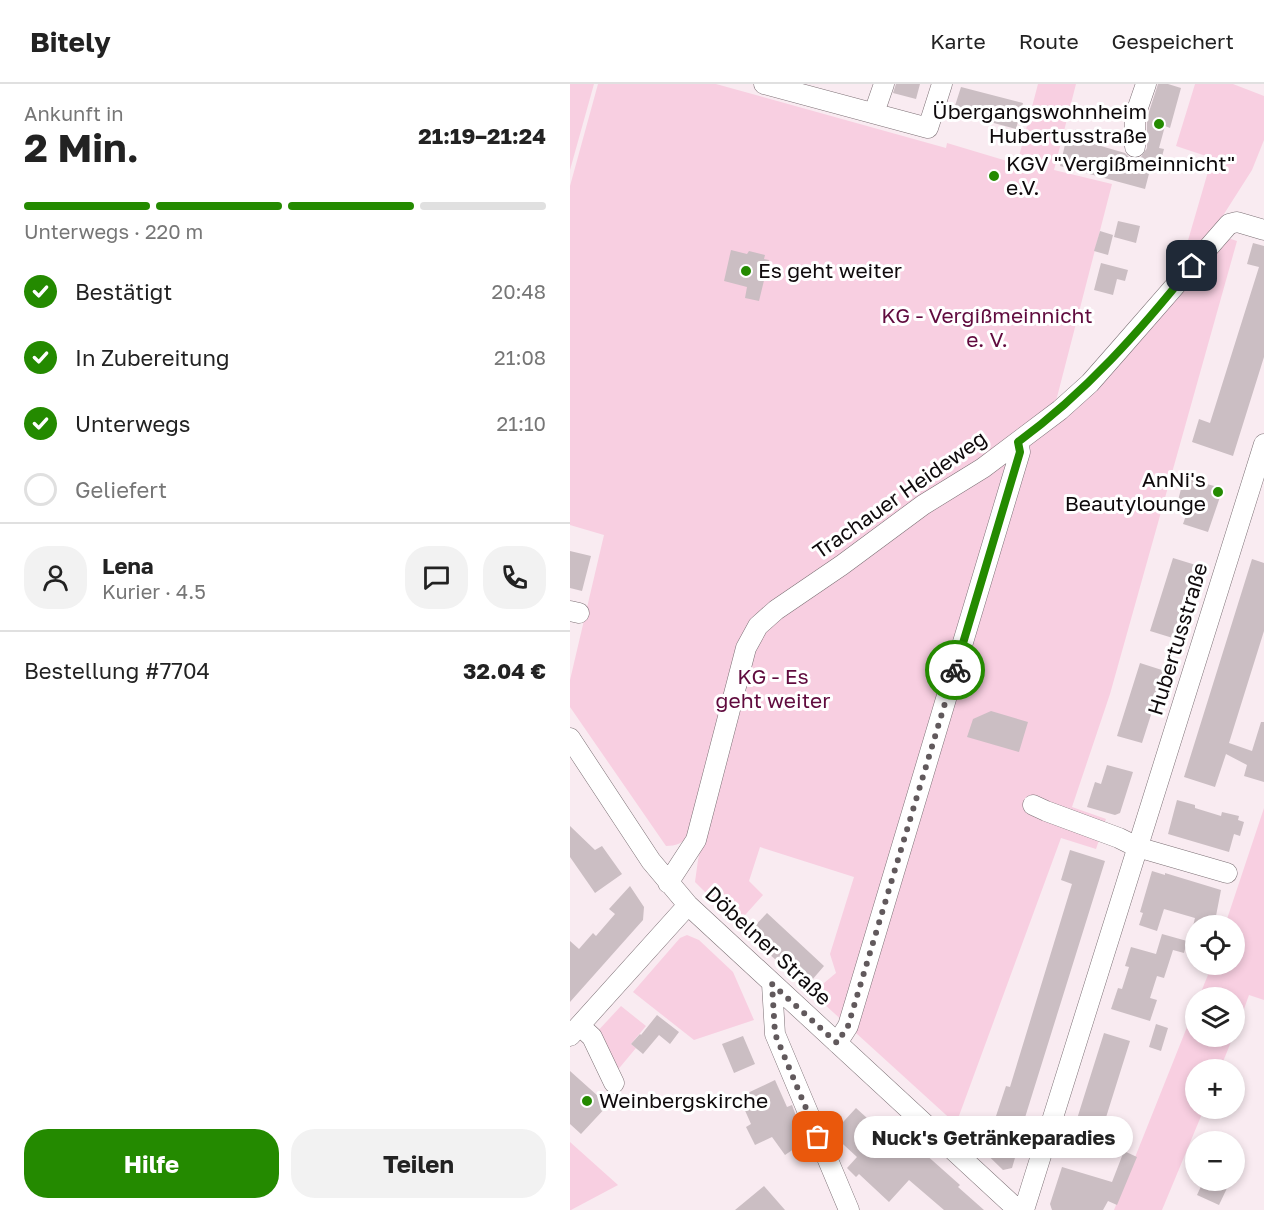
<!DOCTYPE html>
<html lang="de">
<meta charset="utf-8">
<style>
body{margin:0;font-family:"Golos Text",sans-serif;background:#f2f2f2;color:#222;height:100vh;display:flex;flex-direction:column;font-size:22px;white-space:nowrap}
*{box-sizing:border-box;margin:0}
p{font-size:20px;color:#767676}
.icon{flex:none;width:33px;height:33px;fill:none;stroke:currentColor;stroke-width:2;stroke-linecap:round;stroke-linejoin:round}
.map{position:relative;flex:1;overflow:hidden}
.panel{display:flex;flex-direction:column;background:#fff;width:570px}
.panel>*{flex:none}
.fabs{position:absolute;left:615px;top:831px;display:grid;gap:12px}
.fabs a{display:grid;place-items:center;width:60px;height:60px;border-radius:50%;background:#fff;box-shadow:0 3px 9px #0003;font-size:30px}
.pin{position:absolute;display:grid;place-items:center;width:51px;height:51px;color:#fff;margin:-26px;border-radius:12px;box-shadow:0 3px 9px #0006}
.courier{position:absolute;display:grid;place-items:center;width:60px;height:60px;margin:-30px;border:4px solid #248a00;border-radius:50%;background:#fff;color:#222;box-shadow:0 2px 8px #0007}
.bubble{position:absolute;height:42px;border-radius:21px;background:#fff;box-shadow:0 3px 9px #0003;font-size:20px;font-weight:700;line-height:42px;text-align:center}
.head em{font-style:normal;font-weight:700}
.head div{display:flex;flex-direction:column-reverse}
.head{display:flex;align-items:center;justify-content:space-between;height:102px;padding:0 24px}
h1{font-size:39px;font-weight:700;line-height:45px}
.bar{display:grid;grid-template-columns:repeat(4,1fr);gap:9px 6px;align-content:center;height:72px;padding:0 24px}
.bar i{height:8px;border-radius:4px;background:#e0e0e0}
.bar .current{background:#248a00}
.bar p{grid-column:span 4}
.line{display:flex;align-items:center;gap:15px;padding:0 24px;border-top:2px solid #e0e0e0}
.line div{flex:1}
.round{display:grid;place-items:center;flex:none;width:63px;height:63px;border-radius:24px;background:#f2f2f2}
ol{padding:0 24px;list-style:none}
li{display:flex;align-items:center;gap:18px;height:66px}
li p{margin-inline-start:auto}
li .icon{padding:6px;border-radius:50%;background:#248a00;color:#fff;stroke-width:4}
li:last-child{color:#767676}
li i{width:33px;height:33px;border:3px solid #e0e0e0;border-radius:50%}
.button{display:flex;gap:12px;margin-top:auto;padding:12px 24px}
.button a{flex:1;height:69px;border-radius:24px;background:#248a00;color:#fff;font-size:24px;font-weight:700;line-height:69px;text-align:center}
.button a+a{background:#f2f2f2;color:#222}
header{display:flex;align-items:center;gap:36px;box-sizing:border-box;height:84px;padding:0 30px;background:#fff;border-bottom:2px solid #e0e0e0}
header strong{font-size:28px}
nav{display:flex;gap:33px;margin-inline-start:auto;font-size:21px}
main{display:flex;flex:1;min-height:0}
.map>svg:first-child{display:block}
</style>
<header>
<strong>Bitely</strong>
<nav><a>Karte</a><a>Route</a><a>Gespeichert</a></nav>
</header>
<main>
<section class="panel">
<div class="head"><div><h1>2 Min.</h1><p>Ankunft in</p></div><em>21:19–21:24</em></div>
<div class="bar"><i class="current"></i><i class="current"></i><i class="current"></i><i></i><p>Unterwegs · 220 m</p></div>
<ol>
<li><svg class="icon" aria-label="check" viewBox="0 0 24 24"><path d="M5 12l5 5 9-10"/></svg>Bestätigt<p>20:48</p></li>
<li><svg class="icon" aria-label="check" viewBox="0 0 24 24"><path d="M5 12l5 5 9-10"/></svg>In Zubereitung<p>21:08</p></li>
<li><svg class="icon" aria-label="check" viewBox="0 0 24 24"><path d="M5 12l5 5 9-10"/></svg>Unterwegs<p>21:10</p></li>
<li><i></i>Geliefert</li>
</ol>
<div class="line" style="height:108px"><a class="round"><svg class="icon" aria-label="person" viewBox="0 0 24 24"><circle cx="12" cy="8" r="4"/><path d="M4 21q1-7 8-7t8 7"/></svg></a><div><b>Lena</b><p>Kurier · 4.5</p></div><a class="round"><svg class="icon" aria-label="chat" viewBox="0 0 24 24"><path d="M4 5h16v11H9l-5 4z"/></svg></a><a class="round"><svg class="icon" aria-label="phone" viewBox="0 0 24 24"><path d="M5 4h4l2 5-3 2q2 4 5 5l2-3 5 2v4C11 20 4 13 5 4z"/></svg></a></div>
<div class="line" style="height:78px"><div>Bestellung #7704</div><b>32.04 €</b></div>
<div class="button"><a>Hilfe</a><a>Teilen</a></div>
</section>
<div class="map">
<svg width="694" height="1126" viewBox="0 0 694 1126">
<rect width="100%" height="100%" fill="#f9ebf1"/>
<path fill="#f8cfe1" d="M0,0H24L0,86Z
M28,0H146L376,64L377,59L447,80L468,0H506L484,86L542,100L485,321L445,350L196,522L120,752C112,759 106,762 96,762L0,623V596L34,451L0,441V102Z
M625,0H663L694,12V56L682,86L640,152L617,179L612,177L642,74L606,62Z
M652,152L667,157L540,610L502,723L536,735L526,765L491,754L386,1040L242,909L266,889L260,870L284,793L190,763L179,797L193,811L167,840L125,798L128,776L138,729L190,546L428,378L605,208L611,211L626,185Z
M694,724V916L679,911L665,950L664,914L629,913L642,881L664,880V842L655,841Z
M117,851L129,856L163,888L184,936L124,956L63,908L110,854Z
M51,922L76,942L61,960L66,964L46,988L25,950Z
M625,923L626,952L663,953L650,985L626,986V1024L634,1025L592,1126H544Z
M0,1058L48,1101L1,1126H0Z"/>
<path fill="#cbbec3" d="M326,0H350L346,15L323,9Z
M588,0H598L611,4L600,44L595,42L589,64L594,65L589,84L581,82L575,105L490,82L497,52L503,54L505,45L520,49L517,58L555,69L560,74L566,75L571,73L577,64V34Z
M391,3L453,19L446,45L383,28Z
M548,137L570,142L566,159L544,153Z
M530,147L543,151L538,171L524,167Z
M683,159L694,162V273L663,372L622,358L629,335L640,339L689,183L677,180Z
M161,166L177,170L179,167L195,171L194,175L199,176L189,217L175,214L177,203L154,197Z
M531,179L558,186L555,197L547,195L543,211L524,206Z
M614,394L648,403L651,410L638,448L613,440L619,423L607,420Z
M0,467L21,472L12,507L0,504Z
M603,474L629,482L606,555L580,547Z
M682,475L694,479V547L659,659L682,667L691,638H694V698L674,692L677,681L656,670L645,703L614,693Z
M570,579L595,587L572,659L547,652Z
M421,627L458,638L449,668L397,653L403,635Z
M537,681L563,688L550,729L545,731L517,723L525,698L531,700Z
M607,716L625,721V724L651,732L652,728L669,732L668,736L674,738L670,752L664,750L659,768L598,750Z
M0,742L25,766L32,762L52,790L25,809L0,773Z
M500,766L535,777L448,1056L450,1057L442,1084L433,1086L397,1051L408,1038L420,1050L436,1002L440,1003L502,800L491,796Z
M582,787L595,791V789L651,806L645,837L641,836L640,842H623L625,834L594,825L587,847L569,841L573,829L570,828Z
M60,802L74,823L73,836L0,918V857L9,865L23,849L26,852L45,830L39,825Z
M197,829L254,882L236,903L177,850Z
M592,850L617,857L614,869L603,866L594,894L587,892L580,914L587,916L580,937L541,925L548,904L552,905L559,883L555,882L561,863L586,870Z
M87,931L109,948L100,960L89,951L73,970L61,960L70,950L71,951Z
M586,940L598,944L591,967L579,963Z
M534,949L560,957L527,1062L501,1054Z
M173,952L185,980L164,989L152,960Z
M0,987L38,1021L11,1050L0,1040Z
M205,996L217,1023L222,1021L226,1032L224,1033L237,1056L215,1071L202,1053L185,1061L176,1043L181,1040L169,1013Z
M286,1024L319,1054L327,1045L390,1101L388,1103L414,1126H374L339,1096L319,1118L289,1090L286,1093L277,1084L287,1073L262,1050Z
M554,1067L567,1073L547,1121L538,1117L533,1126H482L480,1120L492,1083L542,1098Z
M634,1096H645L658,1102L649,1121L627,1111Z
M194,1102L215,1126H165Z"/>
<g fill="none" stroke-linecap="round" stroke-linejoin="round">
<g stroke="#7c7075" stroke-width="21">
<path id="minor" d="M194,0L358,44L372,0
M304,29L314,0
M565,63V32L576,0
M0,527L9,529
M0,654L81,777L118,821L448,1126
M463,721L476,727L549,754L567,763L657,789
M98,799L126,756L176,564L188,542L206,526L272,481L353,421L413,384L490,326L520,299L549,266L659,140L667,138L694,146
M202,900L205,950L279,1126
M10,942L22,953L44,999
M0,952L118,821
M267,959L278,942L450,368L448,358
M454,1126L694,360"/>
</g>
<use href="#minor" stroke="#fff" stroke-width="20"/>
</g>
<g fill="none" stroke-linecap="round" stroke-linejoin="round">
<path stroke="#61595c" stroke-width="6" stroke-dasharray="0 10.8" d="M248,1053L205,950L202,900L267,959L278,942L385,586"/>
<path stroke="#248a00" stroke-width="8" d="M385,586L450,368L448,358C515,309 570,247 622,182"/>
</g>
<g fill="#248a00" stroke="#fff" stroke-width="2">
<circle cx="589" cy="40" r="6"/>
<circle cx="424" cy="92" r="6"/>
<circle cx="176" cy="187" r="6"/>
<circle cx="648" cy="408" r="6"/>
<circle cx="17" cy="1017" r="6"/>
</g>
<g text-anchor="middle" stroke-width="6" stroke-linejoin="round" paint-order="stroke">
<g font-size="21" fill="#0f0a0c" stroke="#fff" text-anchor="start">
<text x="577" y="35" text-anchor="end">Übergangswohnheim<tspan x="577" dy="24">Hubertusstraße</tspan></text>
<text x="436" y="87">KGV "Vergißmeinnicht"<tspan x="436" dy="24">e.V.</tspan></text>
<text x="188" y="194">Es geht weiter</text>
<text x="636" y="403" text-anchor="end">AnNi's<tspan x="636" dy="24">Beautylounge</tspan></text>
<text x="29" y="1024">Weinbergskirche</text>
</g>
<g font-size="21" fill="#600b3e" stroke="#fff">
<text x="417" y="239">KG - Vergißmeinnicht<tspan x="417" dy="24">e. V.</tspan></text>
<text x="203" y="600">KG - Es<tspan x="203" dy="24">geht weiter</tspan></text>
</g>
<g font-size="21" fill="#0f0a0c" stroke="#fff">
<text transform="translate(330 411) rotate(-35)" y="7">Trachauer Heideweg</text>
<text transform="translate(608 555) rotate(-73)" y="7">Hubertusstraße</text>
<text transform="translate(198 862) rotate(43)" y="7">Döbelner Straße</text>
</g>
</g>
</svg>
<div class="fabs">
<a><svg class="icon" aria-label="locate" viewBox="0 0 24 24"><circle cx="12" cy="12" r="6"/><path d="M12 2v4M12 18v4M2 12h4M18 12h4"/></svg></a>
<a><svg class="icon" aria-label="layers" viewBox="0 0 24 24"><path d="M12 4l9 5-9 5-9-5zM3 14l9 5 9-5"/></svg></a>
<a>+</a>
<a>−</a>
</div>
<div class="pin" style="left:248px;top:1053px;background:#ea580c"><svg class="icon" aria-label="bag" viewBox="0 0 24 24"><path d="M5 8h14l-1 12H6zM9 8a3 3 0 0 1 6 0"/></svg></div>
<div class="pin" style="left:622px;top:182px;background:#1f2937"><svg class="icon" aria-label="home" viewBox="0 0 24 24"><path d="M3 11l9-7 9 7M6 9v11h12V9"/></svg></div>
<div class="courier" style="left:385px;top:586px"><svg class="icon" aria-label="bike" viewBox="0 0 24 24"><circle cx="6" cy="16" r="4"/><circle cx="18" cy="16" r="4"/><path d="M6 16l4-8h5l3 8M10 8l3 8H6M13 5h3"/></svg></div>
<div class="bubble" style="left:284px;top:1032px;width:279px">Nuck's Getränkeparadies</div>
</div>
</main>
